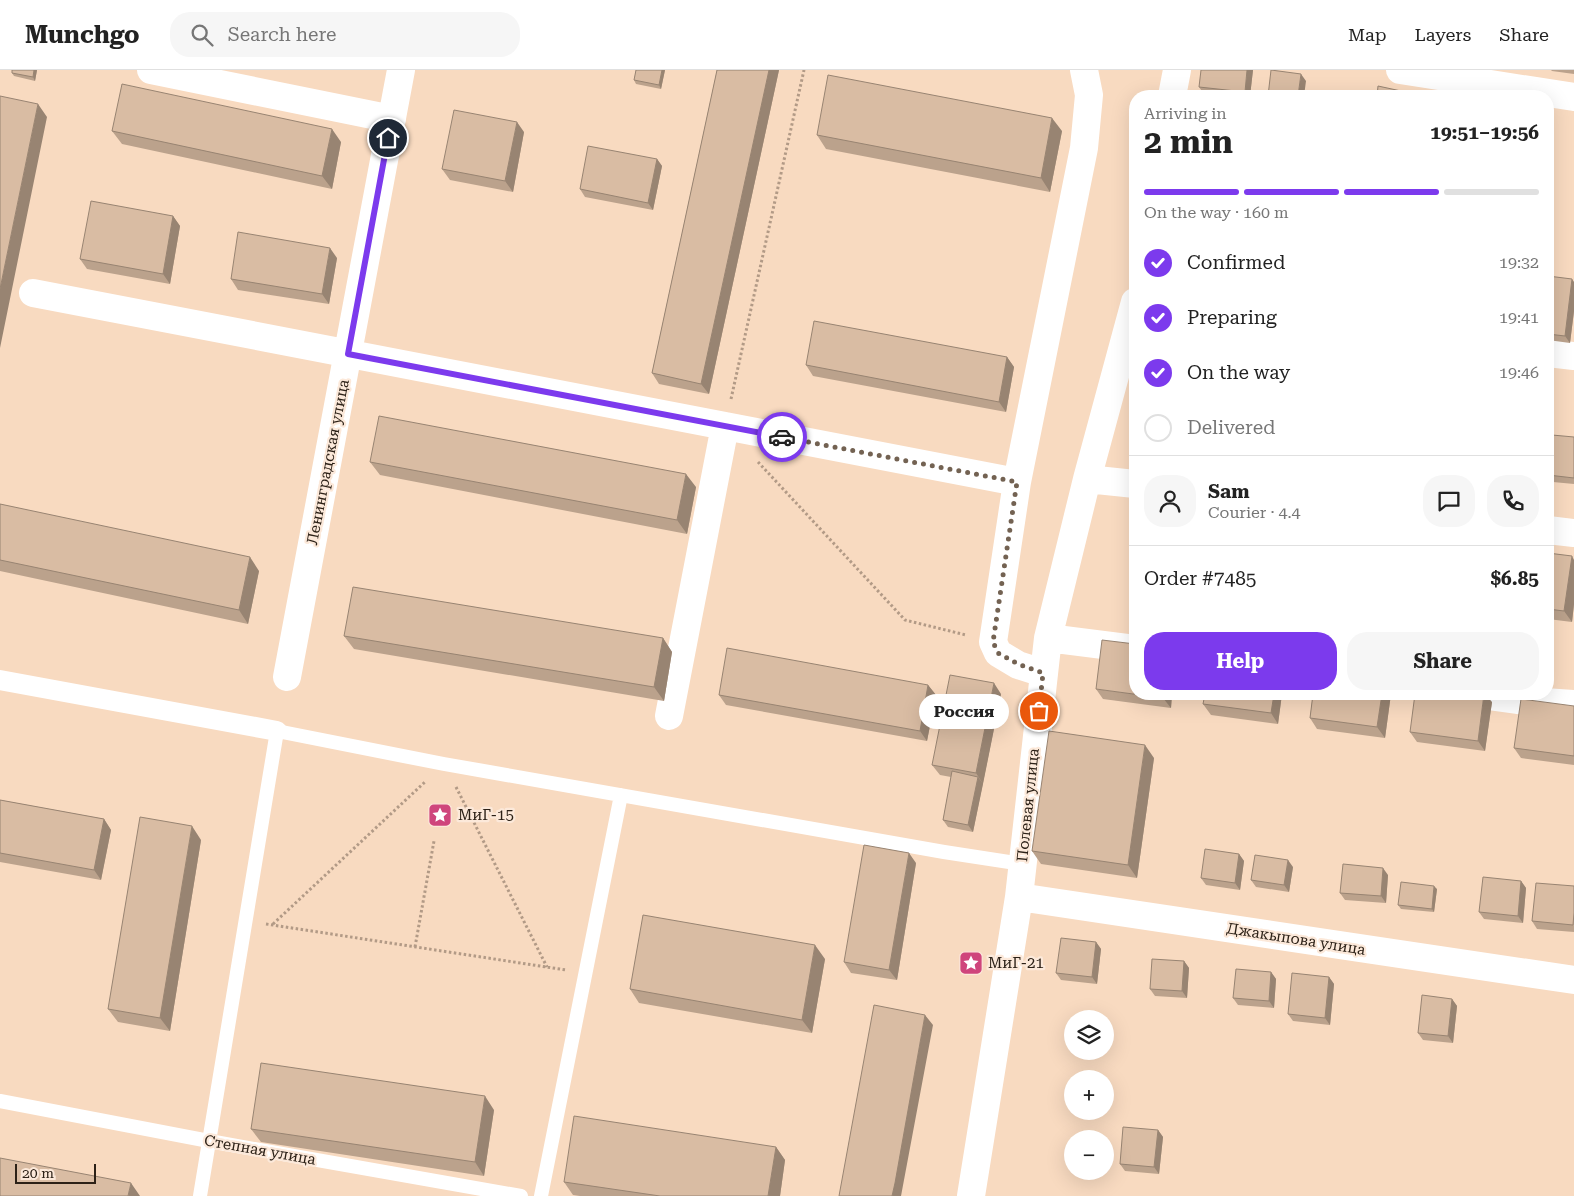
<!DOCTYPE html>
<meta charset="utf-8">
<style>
body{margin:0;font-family:"Roboto Serif",serif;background:#f6f6f6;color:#222;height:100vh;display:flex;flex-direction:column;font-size:19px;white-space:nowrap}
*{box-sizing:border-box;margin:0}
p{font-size:16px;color:#767676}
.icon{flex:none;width:28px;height:28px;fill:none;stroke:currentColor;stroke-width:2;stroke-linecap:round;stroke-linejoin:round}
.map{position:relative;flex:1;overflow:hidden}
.drawer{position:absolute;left:1129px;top:20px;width:425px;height:610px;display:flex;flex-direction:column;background:#fff;border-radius:20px;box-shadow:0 5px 20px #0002}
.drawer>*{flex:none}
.tools{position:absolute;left:1064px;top:940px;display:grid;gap:10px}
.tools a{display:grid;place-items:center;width:50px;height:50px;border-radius:50%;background:#fff;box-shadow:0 5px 20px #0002;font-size:25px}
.scale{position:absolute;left:15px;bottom:12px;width:81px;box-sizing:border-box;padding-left:5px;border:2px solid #2c2117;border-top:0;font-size:14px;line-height:18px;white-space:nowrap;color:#2c2117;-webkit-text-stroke:4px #fce9da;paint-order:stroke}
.pin{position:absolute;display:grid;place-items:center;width:42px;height:42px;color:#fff;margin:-21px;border:2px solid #fff;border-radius:50%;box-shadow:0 1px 5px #0007}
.courier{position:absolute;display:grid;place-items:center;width:50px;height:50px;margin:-25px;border:4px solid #7c3aed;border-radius:50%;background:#fff;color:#222;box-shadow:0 1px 6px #0007}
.bubble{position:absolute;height:35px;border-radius:18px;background:#fff;box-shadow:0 5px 20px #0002;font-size:16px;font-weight:700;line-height:35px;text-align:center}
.overview em{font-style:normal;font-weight:700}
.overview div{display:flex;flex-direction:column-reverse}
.overview{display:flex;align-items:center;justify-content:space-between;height:85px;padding:0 15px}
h1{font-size:32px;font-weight:700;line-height:38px}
.bar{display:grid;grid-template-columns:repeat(4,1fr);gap:8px 5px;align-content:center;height:60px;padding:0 15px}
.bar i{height:6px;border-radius:4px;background:#e0e0e0}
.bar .current{background:#7c3aed}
.bar p{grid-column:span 4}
.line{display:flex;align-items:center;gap:12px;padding:0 15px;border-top:1px solid #e0e0e0}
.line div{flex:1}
.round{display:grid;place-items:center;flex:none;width:52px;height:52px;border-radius:20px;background:#f6f6f6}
ol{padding:0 15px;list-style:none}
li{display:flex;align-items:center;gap:15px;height:55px}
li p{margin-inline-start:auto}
li .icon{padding:5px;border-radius:50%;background:#7c3aed;color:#fff;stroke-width:4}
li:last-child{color:#767676}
li i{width:28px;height:28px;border:2px solid #e0e0e0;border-radius:50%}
.button{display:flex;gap:10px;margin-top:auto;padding:10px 15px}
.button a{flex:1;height:58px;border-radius:20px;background:#7c3aed;color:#fff;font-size:20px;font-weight:700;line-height:58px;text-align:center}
.button a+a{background:#f6f6f6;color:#222}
header{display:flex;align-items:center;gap:30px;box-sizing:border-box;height:70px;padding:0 25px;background:#fff;border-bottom:1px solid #e0e0e0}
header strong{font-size:24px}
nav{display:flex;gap:28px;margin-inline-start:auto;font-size:18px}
.search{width:350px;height:45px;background:#f6f6f6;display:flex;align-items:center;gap:12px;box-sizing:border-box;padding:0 18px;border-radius:20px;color:#767676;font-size:19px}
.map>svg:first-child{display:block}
</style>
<header>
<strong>Munchgo</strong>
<div class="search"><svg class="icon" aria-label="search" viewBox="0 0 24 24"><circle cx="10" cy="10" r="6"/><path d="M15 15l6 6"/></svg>Search here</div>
<nav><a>Map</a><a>Layers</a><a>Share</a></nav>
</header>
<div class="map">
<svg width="1574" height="1126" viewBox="0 0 1574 1126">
<rect width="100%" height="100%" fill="#f8dac0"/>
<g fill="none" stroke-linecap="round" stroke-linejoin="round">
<path stroke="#b29a86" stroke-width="3" stroke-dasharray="2.5 2.5" stroke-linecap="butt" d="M731,329L804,0
M758,392L905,550L966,565
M456,717L547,897
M266,854L566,900
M273,854L426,711
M415,877L434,771"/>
<path stroke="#fff" stroke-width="14" d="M0,1031L209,1071L521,1126
M200,1126L277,661L444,694L944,782L1022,794
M541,1126L621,725"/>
<path stroke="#fff" stroke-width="20" d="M0,610L277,661"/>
<path stroke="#fff" stroke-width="28" d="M151,0L392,49
M1400,0L1574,27
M1172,26L1177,0
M33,223L725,356
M1548,283L1574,286
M1087,409L1135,414
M1548,460L1574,463
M1048,568L1135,579
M1043,603L1018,595L998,583L993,572L1017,412L1084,78L1089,25L1084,0
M287,607L401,0
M1473,624L1517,630L1574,634
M669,646L725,356L1017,412
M1019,827L1574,910
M971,1126L1019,827L1048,568L1087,409L1135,232"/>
</g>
<path fill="#bba28c" d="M12,0H37L35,11L14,6L12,3Z
M636,0H665L661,19L636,14L634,10Z
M717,0H779L709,324L659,314L652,303Z
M1253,0L1250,26H1222L1204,24L1199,17Z
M1551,0H1574V4L1552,1Z
M112,61L341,72L332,119L122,74Z
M1062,61L1050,122L826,79L817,65Z
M524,62L513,122L450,110L442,99Z
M657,89L662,96L653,140L585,127L580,119Z
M173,146L180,156L170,214L87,199L80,189Z
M337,188L329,234L238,220L231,209Z
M1548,206L1574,212V241L1570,273L1548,270Z
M1007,287L1014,297L1006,342L813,306L806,295Z
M1574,367V414L1553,412L1548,405Z
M370,392L696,417L687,464L380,405Z
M0,434L259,501L248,554L0,501Z
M1548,483L1574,490V534L1572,552L1548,549Z
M344,566L663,568L672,582L664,631L354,579Z
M928,615L936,625L927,671L726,635L719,625Z
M1096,619L1135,624H1172L1171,638L1103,629Z
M1001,624L973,762L948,757L943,750L951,707L940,705L932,695Z
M1282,624L1278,654L1211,645L1203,634Z
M1313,624H1391L1385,668L1317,659L1310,648Z
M1492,632L1485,681L1417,672L1410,662Z
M1574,636V695L1521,688L1514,678Z
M1154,688L1137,808L1041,794L1032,781Z
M0,730L104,749L111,760L101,810L0,792Z
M201,770L170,961L118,952L108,939Z
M1239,784L1244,791L1240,820L1206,815L1201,808Z
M916,793L897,910L851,903L844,892Z
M1293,797L1289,822L1256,817L1251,810Z
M1388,805L1386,833L1345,830L1340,823Z
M1521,811L1526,818L1523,853L1484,849L1479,842Z
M1574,816V862L1537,859L1532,851Z
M1437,819L1434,842L1401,839L1398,835Z
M1096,872L1101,879L1097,914L1061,910L1056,903Z
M825,889L812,963L639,933L630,919Z
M1184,891L1189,898L1187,928L1155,926L1150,919Z
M1271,902L1276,909L1274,938L1238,935L1233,928Z
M1329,907L1334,914L1330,955L1293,951L1288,944Z
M1452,929L1457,936L1453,973L1423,970L1418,963Z
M494,1040L484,1106L261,1072L251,1059Z
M1158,1060L1163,1067L1159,1104L1125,1101L1120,1094Z
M776,1077L785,1090L780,1126H580L573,1125L564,1112Z"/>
<path fill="#988472" d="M34,0H37L35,11L33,7Z
M662,0H665L661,19L659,15Z
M769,0H779L709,324L701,314Z
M1247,0H1253L1250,26H1247L1245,22Z
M1301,4L1306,11L1304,26H1298Z
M1401,21L1404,24L1403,26H1400Z
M38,34L47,47L0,278V219Z
M1052,48L1062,61L1050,122L1041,108Z
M517,52L524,62L513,122L505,111Z
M332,59L341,72L332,119L322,106Z
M657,89L662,96L653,140L648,133Z
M173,146L180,156L170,214L163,204Z
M330,178L337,188L329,234L322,224Z
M1572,209L1574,212V241L1570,273L1565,266Z
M1007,287L1014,297L1006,342L999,332Z
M686,404L696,417L687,464L677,450Z
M1572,486L1574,490V534L1572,552L1564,541Z
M250,487L259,501L248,554L239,540Z
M663,568L672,582L664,631L654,617Z
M994,613L1001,624L983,714L976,703Z
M928,615L936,625L927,671L920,661Z
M1164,624H1172L1171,638L1163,628Z
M1274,624H1282L1278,654L1271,643Z
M1382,624H1391L1385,668L1377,657Z
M1484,624H1485L1492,632L1485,681L1478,671Z
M1145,675L1154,688L1137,808L1128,795Z
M978,707L983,714L973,762L968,755Z
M104,749L111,760L101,810L94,800Z
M192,756L201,770L170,961L160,948Z
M909,783L916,793L897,910L889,900Z
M1239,784L1244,791L1240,820L1235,813Z
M1288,790L1293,797L1289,822L1284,815Z
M1383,798L1388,805L1386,833L1381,826Z
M1521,811L1526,818L1523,853L1518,846Z
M1434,816L1437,819L1434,842L1432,839Z
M1096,872L1101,879L1097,914L1092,907Z
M815,875L825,889L812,963L802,950Z
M1184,891L1189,898L1187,928L1182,921Z
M1271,902L1276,909L1274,938L1269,931Z
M1329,907L1334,914L1330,955L1325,948Z
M1452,929L1457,936L1453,973L1448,966Z
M925,945L933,955L901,1126H892Z
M485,1026L494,1040L484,1106L475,1092Z
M1158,1060L1163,1067L1159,1104L1154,1097Z
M776,1077L785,1090L780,1126H768Z
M131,1113L140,1126H128Z"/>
<path fill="#d9bca3" stroke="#988472" d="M12,0H34L33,7L12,3Z
M636,0H662L659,15L634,10Z
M717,0H769L701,314L652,303Z
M1201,0H1247L1245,22L1199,17Z
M1271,0L1301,4L1298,26H1268Z
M828,5L1052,48L1041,108L817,65Z
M122,14L332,59L322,106L112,61Z
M1378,16L1401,21L1400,26H1377Z
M1421,24L1441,26H1420Z
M0,26L38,34L0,219Z
M454,40L517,52L505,111L442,99Z
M588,76L657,89L648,133L580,119Z
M91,131L173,146L163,204L80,189Z
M238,162L330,178L322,224L231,209Z
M1548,206L1572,209L1565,266L1548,264Z
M814,251L1007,287L999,332L806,295Z
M379,346L686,404L677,450L370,392Z
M1552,365L1574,367V408L1548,405Z
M0,434L250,487L239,540L0,490Z
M1548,483L1572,486L1564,541L1548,539Z
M353,517L663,568L654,617L344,566Z
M1102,570L1135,574V624H1164L1163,628L1096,619Z
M727,578L928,615L920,661L719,625Z
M950,605L994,613L976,703L932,695Z
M1205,624H1274L1271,643L1203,634Z
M1313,624H1382L1377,657L1310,648Z
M1415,624H1484L1478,671L1410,662Z
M1521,629L1574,636V686L1514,678Z
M1049,661L1145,675L1128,795L1032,781Z
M952,701L978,707L968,755L943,750Z
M0,730L104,749L94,800L0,783Z
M140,747L192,756L160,948L108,939Z
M864,775L909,783L889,900L844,892Z
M1205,779L1239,784L1235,813L1201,808Z
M1255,785L1288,790L1284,815L1251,810Z
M1343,794L1383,798L1381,826L1340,823Z
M1483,807L1521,811L1518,846L1479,842Z
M1401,812L1434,816L1432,839L1398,835Z
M1536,813L1574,816V843L1573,855L1532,851Z
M643,845L815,875L802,950L630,919Z
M1061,868L1096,872L1092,907L1056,903Z
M1152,889L1184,891L1182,921L1150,919Z
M1236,899L1271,902L1269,931L1233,928Z
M1292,903L1329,907L1325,948L1288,944Z
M1422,925L1452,929L1448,966L1418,963Z
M874,935L925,945L895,1113L892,1126H839Z
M261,993L485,1026L475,1092L251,1059Z
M574,1046L776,1077L768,1126H660L564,1112Z
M1123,1057L1158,1060L1154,1097L1120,1094Z
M0,1088L131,1113L128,1126H0Z"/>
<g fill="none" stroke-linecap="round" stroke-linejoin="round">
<path stroke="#736252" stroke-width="5" stroke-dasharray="0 9" d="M782,367L1017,412L993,572L998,583L1018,594L1043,603L1039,641"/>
<path stroke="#7c3aed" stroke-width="6" d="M388,68L348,284L782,367"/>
</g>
<defs>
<g id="sight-square" transform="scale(1.25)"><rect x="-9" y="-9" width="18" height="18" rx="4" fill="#cf457c" stroke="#fce9da"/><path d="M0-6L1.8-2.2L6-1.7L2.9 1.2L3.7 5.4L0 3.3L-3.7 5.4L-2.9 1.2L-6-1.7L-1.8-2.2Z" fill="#fff"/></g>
</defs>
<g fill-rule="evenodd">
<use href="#sight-square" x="440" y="745"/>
<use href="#sight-square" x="971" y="893"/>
</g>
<g text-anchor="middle" stroke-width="4.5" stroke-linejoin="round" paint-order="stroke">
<g font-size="15" fill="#2c2117" stroke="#fce9da">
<text transform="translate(328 392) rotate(-79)" y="5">Ленинградская улица</text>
<text transform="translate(1028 735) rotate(-84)" y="5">Полевая улица</text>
<text transform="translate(1296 869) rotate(9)" y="5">Джакыпова улица</text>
<text transform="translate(260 1080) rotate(10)" y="5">Степная улица</text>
</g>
<g font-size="15" fill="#2c2117" stroke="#fce9da" text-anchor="start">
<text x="458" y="750">МиГ-15</text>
<text x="988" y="898">МиГ-21</text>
</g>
</g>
</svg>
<div class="tools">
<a><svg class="icon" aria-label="layers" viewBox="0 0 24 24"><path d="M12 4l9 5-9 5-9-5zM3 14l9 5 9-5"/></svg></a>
<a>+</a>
<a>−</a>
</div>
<div class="scale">20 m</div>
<div class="pin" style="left:1039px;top:641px;background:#ea580c"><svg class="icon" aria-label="bag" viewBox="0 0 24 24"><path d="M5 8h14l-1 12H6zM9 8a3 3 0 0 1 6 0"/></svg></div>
<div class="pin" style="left:388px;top:68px;background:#1f2937"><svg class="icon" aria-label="home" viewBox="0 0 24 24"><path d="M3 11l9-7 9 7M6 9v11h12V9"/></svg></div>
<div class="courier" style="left:782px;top:367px"><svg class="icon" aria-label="car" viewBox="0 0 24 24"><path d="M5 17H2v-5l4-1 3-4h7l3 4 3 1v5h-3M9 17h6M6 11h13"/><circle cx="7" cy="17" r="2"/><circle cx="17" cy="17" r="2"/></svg></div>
<div class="bubble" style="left:919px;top:624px;width:90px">Россия</div>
<section class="drawer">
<div class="overview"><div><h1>2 min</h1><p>Arriving in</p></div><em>19:51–19:56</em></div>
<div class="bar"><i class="current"></i><i class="current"></i><i class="current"></i><i></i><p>On the way · 160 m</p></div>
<ol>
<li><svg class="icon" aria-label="check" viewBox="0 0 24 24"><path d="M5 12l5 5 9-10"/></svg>Confirmed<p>19:32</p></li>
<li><svg class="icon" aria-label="check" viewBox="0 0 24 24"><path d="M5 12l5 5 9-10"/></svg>Preparing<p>19:41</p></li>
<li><svg class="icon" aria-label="check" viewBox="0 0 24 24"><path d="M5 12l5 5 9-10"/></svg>On the way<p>19:46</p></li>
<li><i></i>Delivered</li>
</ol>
<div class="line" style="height:90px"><a class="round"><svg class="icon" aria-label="person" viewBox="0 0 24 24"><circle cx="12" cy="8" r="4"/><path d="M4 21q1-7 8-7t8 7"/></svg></a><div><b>Sam</b><p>Courier · 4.4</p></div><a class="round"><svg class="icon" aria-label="chat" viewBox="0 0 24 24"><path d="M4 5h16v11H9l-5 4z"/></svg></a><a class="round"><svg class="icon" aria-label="phone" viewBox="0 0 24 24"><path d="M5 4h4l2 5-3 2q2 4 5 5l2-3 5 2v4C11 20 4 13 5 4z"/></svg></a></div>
<div class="line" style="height:65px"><div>Order #7485</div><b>$6.85</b></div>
<div class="button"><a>Help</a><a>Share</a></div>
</section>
</div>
